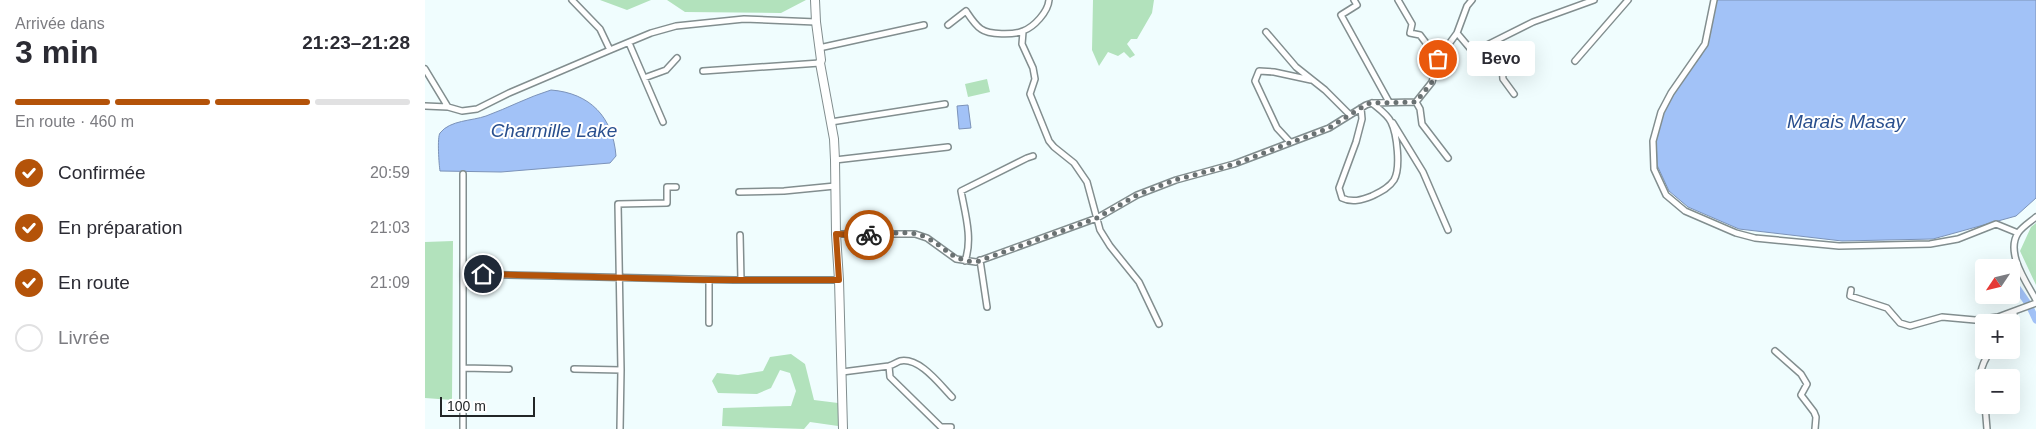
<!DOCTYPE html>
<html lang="fr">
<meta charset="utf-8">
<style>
body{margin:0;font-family:Arial,sans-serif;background:#f7f7f7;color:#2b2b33;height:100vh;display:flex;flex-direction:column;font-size:19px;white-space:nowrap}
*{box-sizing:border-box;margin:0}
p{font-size:16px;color:#7c7c81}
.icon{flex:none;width:28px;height:28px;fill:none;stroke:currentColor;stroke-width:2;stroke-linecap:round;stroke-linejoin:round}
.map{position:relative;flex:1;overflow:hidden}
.panel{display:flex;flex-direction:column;background:#fff;width:425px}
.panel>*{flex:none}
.needle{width:32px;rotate:235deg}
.controls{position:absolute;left:1550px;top:259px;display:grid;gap:10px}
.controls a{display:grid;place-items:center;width:45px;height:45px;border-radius:5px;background:#fff;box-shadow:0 5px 20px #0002;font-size:25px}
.scale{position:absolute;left:15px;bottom:12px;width:95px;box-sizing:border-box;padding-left:5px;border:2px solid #222627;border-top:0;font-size:14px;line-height:18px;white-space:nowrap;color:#222627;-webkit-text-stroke:4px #fff;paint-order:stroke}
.pin{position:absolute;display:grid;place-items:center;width:42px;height:42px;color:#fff;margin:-21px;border:2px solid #fff;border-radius:50%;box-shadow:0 1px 5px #0007}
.courier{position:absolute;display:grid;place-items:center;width:50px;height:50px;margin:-25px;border:4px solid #b45309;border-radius:50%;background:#fff;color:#222;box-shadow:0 1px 6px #0007}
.bubble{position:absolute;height:35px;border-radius:5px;background:#fff;box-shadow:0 5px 20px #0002;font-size:16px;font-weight:600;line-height:35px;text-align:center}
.summary em{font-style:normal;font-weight:600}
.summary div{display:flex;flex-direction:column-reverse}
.summary{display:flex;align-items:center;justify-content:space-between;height:85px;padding:0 15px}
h1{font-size:32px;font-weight:600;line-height:38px}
.bar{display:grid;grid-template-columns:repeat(4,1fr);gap:8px 5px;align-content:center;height:60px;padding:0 15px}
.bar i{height:6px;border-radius:4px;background:#e1e1e2}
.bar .on{background:#b45309}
.bar p{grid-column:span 4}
ol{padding:0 15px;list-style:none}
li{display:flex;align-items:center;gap:15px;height:55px}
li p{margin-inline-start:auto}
li .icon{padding:5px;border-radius:50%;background:#b45309;color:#fff;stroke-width:4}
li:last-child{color:#7c7c81}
li i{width:28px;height:28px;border:2px solid #e1e1e2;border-radius:50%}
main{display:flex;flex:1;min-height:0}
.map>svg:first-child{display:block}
</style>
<main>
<section class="panel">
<div class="summary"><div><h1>3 min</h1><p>Arrivée dans</p></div><em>21:23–21:28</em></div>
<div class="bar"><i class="on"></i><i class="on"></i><i class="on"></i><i></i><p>En route · 460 m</p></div>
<ol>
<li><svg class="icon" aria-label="check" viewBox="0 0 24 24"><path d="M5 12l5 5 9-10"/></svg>Confirmée<p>20:59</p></li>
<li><svg class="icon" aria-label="check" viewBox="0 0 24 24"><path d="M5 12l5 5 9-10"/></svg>En préparation<p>21:03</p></li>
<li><svg class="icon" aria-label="check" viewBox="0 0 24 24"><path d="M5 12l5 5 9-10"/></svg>En route<p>21:09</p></li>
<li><i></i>Livrée</li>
</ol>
</section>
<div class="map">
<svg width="1611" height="429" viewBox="0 0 1611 429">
<rect width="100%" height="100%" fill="#f0fdfe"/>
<path fill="#b2e2bc" d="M175,0H226L202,10Z
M242,0H381L356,13L260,12Z
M668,0H729L727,13L712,39H706L702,44L710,55L705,58L699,52L693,56L683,52L674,66L667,50Z
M562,79L565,92L543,97L540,84Z
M1611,223V285L1595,251L1606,227Z
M28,241L27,400L0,398V242Z
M366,354L380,364L389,400L413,403V426L385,422L379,429L297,426L298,408L366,406L371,391L365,373L355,370L346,388L332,394L293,393L287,381L292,373L313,375L338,371L345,357Z"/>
<path fill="#a2c2f7" stroke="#7c93b9" d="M1292,0H1611V198L1591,216L1508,239L1417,241L1314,229L1263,207L1244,191L1232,165L1231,136L1240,109L1249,91L1276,56L1283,40Z
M126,90C165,93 188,117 191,156L185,163L76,172L15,171C14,165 12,137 15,133C25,120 47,121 61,116C83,108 103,97 126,90Z
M543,105L546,128L534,129L532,106Z"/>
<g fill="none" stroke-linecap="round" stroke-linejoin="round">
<path stroke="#a2c2f7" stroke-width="7" d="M1577,266L1578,268
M1586,279L1604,305L1611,320"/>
<g stroke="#828e8f" stroke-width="8">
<path id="minor" d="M147,0L175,29L185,50
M929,0L932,5L916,15L964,102
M973,0L987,24L985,33L995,35L1013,59
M1289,0L1280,44L1246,93L1236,112L1228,141L1229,169L1241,195L1260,211L1311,233L1330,238L1414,246L1505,244L1533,239L1571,224L1593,233
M523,25L541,11C545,17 550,25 556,29C564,35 589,35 598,31C609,27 623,12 624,0
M598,32L597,44L608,68L610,79L605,94L624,141L629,147L649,163L662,182L675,230L685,246L714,282L734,324
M841,32L871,67L900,90L925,115
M1032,33L1048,52L1108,22L1169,0
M204,43L238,122
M1057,47L1077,67L1078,79L1089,94
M394,48L499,25
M1150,61L1203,0
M0,69L23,107L37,111L52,109L84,93L185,50L226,33L251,26L319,19L391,22
M278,71L395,63
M219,78L241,70L252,58
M991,102L995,109L997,124L1023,158
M0,106L23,107
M936,108L937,119L931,142L914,188L917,198C927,203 937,200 947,196C955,192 964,188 969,180C976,168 972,134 966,122C963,115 953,108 947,103
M406,122L520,104
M968,123L998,172L1023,230
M865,142L852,128L830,81L834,71L849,72L886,80
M410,160L523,147
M314,192L359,191L410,186
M1611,217C1605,222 1597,227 1593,233C1580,253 1602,283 1611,300
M411,234H490L502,238L531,259L551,262L672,218L712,195L751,180L809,164L904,128L941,105L947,103L991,102L1007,82L1013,59L1032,33L1042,6L1047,0
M315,235L316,280
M555,260L562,307
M540,261C548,239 540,213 536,191L602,158L608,156
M39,274L309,280H414
M284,280V323
M1426,290L1425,296L1462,308L1475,323L1485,326L1517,317L1550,320L1573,317L1611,303
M1582,322L1589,313
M1350,351L1376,374L1382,384L1376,395L1389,412L1391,417L1390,429
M464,366C468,365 472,362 475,361C495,357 515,385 527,397
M38,368L84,369
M149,369L196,370
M417,372L464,366L465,377L516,427H526
M1559,398C1554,377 1553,369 1566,350
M1560,405L1562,429
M38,429V174
M195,429L196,370L193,204L242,203V187H251"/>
</g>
<g stroke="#828e8f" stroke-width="10">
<path id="secondary" d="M390,0L391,22L396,60L395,63L409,139L410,160L411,234L414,280L418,429"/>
</g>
<use href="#minor" stroke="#fff" stroke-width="5"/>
<use href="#secondary" stroke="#fff" stroke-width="8"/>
</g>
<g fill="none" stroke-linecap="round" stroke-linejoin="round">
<path stroke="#6a7172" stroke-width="5" stroke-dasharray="0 9" d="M444,235C462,235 485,228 502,238C523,248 524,260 551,262L672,218L712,195L750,180L810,164L904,128L942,104L947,103L991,102L1007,82L1013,59"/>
<path stroke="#b45309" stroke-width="6" d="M58,274L284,280H414L411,234L444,235"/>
</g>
<g text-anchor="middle" stroke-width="4" stroke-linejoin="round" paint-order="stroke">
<g font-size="19" font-style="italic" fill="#294f8e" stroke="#fff">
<text x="1421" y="128">Marais Masay</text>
<text x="129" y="137">Charmille Lake</text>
</g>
</g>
</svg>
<div class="controls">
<a><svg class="needle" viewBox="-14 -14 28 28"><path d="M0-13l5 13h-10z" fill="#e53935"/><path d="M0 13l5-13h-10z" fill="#7c7c81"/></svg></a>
<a>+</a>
<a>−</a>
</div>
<div class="scale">100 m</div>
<div class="pin" style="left:1013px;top:59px;background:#ea580c"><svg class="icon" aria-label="bag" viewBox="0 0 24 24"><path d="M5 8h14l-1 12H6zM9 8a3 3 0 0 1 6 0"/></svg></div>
<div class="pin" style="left:58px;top:274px;background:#1f2937"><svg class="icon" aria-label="home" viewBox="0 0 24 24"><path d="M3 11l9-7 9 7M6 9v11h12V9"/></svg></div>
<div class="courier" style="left:444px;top:235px"><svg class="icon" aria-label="bike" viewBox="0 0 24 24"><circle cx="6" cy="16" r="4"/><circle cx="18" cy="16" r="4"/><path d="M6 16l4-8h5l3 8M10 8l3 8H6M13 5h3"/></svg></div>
<div class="bubble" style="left:1042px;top:41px;width:68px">Bevo</div>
</div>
</main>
